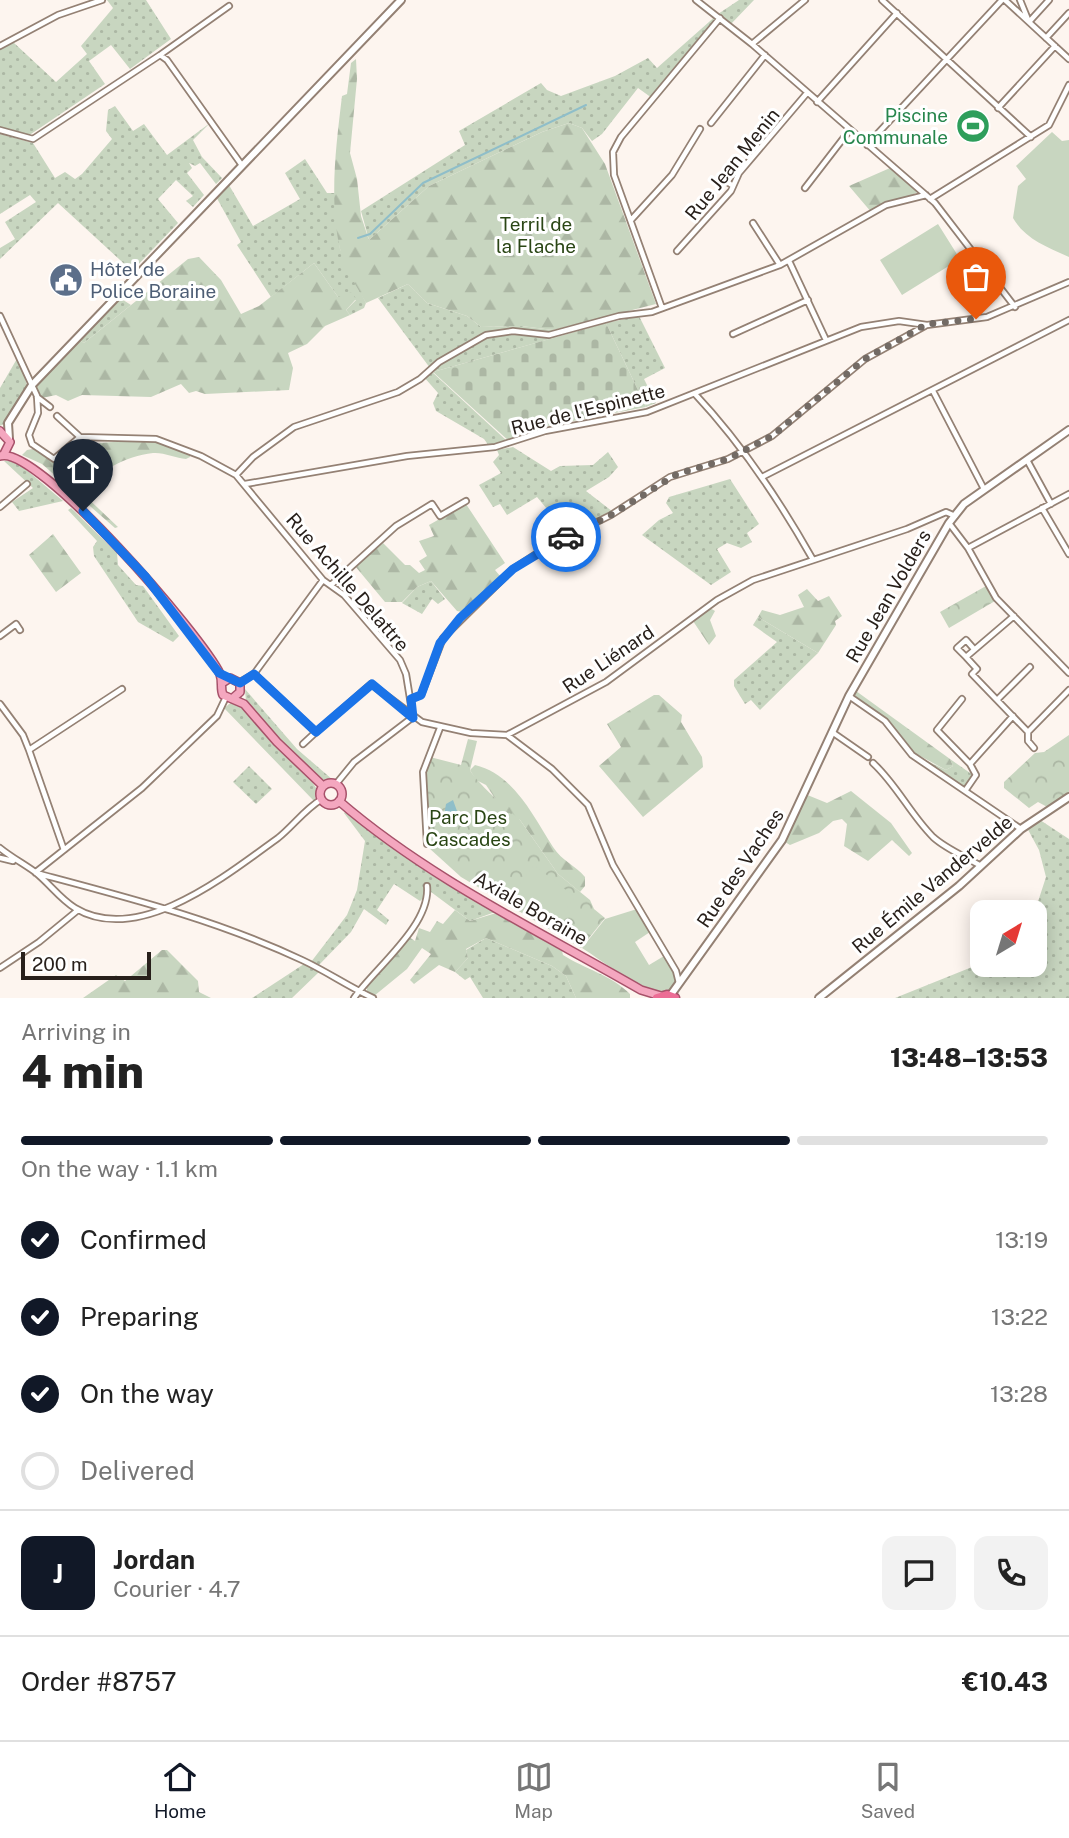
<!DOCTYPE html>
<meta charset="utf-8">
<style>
body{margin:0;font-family:"Public Sans",sans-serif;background:#f2f2f2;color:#222;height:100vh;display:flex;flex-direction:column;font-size:26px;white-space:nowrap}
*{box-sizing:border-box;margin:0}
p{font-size:23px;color:#767676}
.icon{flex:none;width:38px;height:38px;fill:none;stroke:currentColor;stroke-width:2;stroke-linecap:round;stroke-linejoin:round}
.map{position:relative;height:998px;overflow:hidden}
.panel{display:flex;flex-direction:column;background:#fff;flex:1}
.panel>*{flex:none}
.needle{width:46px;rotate:38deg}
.buttons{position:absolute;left:970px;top:900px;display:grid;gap:14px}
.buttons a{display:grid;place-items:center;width:77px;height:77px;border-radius:14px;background:#fff;box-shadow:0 4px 18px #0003;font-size:35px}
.scale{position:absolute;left:21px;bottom:18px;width:130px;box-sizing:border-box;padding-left:7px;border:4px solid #28201b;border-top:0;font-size:19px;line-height:24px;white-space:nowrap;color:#28201b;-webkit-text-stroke:5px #fff;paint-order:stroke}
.pin{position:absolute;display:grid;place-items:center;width:60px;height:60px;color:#fff;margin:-72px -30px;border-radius:50% 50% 50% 0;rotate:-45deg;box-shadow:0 0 7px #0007}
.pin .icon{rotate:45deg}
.courier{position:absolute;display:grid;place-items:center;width:70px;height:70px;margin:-35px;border:5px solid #1a73e8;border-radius:50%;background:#fff;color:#222;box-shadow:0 2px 9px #0007}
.overview em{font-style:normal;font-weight:800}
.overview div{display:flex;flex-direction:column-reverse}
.overview{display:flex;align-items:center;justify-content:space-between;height:119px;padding:0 21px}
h1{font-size:46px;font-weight:800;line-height:52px}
.bar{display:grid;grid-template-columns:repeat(4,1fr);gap:10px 7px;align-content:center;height:84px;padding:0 21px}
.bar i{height:9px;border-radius:5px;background:#e0e0e0}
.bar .on{background:#111827}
.bar p{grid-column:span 4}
.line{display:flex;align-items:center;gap:18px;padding:0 21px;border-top:2px solid #e0e0e0}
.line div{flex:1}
.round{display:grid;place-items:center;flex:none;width:74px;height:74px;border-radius:14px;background:#f2f2f2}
ol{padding:0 21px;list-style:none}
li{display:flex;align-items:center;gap:21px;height:77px}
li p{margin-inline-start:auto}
li .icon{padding:7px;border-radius:50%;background:#111827;color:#fff;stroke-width:4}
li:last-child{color:#767676}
li i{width:38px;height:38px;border:4px solid #e0e0e0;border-radius:50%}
.menu{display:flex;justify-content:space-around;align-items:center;height:98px;border-top:2px solid #e0e0e0;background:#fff;font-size:19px;color:#767676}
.menu a{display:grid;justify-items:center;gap:4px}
.menu .on{color:#111827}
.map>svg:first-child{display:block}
</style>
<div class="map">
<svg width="1069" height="998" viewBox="0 0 1069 998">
<defs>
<pattern id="grass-dots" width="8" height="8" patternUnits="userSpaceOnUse" patternTransform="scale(1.75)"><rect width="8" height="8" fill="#c8d6c0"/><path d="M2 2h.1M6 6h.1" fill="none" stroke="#acb7a4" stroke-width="1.8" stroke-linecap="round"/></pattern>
<pattern id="forest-firs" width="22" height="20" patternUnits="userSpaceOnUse" patternTransform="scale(1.75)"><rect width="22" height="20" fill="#c8d6c0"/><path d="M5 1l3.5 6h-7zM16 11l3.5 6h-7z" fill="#acb7a4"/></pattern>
<pattern id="cemetery-stones" width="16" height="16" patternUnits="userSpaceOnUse" patternTransform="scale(1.75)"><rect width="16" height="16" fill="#c8d6c0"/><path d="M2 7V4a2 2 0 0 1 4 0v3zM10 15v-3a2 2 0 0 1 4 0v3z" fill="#acb7a4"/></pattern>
<pattern id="park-crowns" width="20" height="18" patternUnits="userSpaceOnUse" patternTransform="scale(1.75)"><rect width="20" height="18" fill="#c8d6c0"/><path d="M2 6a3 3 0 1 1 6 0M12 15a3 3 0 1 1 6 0" fill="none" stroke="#acb7a4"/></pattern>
</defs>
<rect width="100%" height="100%" fill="#fdf5ef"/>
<path fill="url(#grass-dots)" d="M107,0H146L171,39L130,69L111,45L89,61L105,84L28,136L0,128V49L13,42L56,82L87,54L81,46L113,8Z
M739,0H754L730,25L720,17L652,98L638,88L602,134L592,141L582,128L569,123L542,132L429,186L369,240L361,211L465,145L459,131L541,83L547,90L561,96L615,76L648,58L657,68L718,14Z
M115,106L133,131L144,124L167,155L210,123L193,140L202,157L222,178L216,184L200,163L195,166L189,163L192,168L187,173L204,195L193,207L186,201L193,196L176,180L158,199L178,223L132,271L58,203L0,259V248L15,239L5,222L36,202L30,195L0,214V134L33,143L55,178L65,172L75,179L82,174L112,139L106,131L108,110Z
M305,159L327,193H335L340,249L366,303L364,308L350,315L346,310L356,300L338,297L314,263L271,297L237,245L241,242L214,193L226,180L253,226L300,199L285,173Z
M408,284L427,303L467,316L481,327L521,326L553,330L557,337L433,372L378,298Z
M120,298L131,305L84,343L79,340Z
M639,316L665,368L644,379L656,403L646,407L606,323Z
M18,357L27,385L6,423L0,426V388Z
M430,370L507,441L508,444L489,446L484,439L436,411L433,403L438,393L423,376Z
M513,447L551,471L560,466L593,465L608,452L618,467L609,477L586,491L617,515L571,538L537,497L507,515L500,504L493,507L479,485L501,473L493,462L499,455L497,450Z
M4,461H16L63,501L19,511L12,502L33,488Z
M730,479L759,524L747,533L752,542L741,548L727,543L717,549L731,572L711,585L642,535L659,520L673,513L666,503L669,497Z
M71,508L117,553L118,565L136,585L143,586L179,636L173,642L138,622L94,556L93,547L97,541L68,510Z
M431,581L445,599L438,604L432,599L422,614L402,603L417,587Z
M758,617L818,653L760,710L751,700L745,704L734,686V680L777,642L753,625Z
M245,689L297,749L333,780H324L316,775L311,780L318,791L314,801L224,708L232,702H246Z
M921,758L946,770L953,766L950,759L973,775L966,785H961Z
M249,766L272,789L256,804L233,782Z
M347,810L411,860L498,911L470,921L431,892L420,901L394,884L377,910L389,920L386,925L364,909L351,932L318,966L311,962L347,915L357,890L365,841L344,813Z
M1037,818L1069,839V998H895L982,963L1034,964V914L1046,877L1039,850L1026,826Z
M486,938L552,966L566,976L576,998H483L470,977L465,980L455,972L468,958L466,950Z
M304,964L319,972L292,998H252Z"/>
<path fill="url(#forest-firs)" d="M356,59L357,79L350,153L357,179L361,216L369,240L429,186L542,132L569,123L582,128L605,164L656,304L553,330L521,326L481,327L467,316L427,303L408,284L366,303C357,286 344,269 340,249C329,200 336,146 342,96L347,94L351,63Z
M890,168L918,192L872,213L849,186Z
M199,257L221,280L241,314L259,306L314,263L338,297L351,292L356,299L346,310L350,315L325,326L307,344L288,353L293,368L289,390L205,394L196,391L189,393L181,384L151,397L82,395L68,401L56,395L42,398L36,391V384L79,340L84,343L188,259Z
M141,440L155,441L190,454V457L186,459C176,458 163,452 153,453C125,456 99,472 79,490L118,527L115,528L42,464L22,455L27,450L35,449L55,462L65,474L99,455V443Z
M466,504L505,563L495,570L500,576L462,612L457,611L431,581L417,587L402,602H385L355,566L383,543L405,565H410L419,573L425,570L419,561L427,556L419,541L434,536L429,525Z
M53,534L81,573L56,592L29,555Z
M807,589L818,601L829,596L842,616L835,621L836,625L818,653L758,617L762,610L780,615L804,607L798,595Z
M710,608L715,611L710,620L716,636L709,645L693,621Z
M856,691L950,759L953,766L946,770L911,751L892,726L852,697Z
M654,695H659L682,715L681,722L702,757L703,767L643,817L599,766L621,747L607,724Z
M475,765C514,774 533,816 553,847C562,861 575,865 585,877V886L580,892L558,874L520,820L505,813L486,785L476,780L470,770Z
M851,791L891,823L912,853L909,856L892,840L868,861L844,846L847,824L842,819L833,821L819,833L790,845L785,842V834L805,794L827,803Z
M455,910L470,921L496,913L562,951L563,955C585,969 611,975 630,994V998H576L566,976L552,966L486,938L466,949L468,958L455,972L439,965L414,984L410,980L431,954L422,948L407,969L374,996L367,993V985L409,937L415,941L419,928L430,932L437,921L443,924Z
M162,950H167L198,981L199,992L211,998H83L116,975L125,981Z"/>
<path fill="url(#cemetery-stones)" d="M606,323L646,407L547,426L510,442L433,372Z"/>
<path fill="url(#park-crowns)" d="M986,586L995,601L949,628L940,612Z
M1069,735V797L1051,809L1038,802L1029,808L1004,788V782L1035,753L1044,752Z
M468,739L477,741L470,770C473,777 495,799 502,803L505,813H512L520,820L558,874L590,900L594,909L605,918L581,948L461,877L429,848L424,773L430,757L461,765Z"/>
<path fill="#c8d6c0" d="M1052,132L1062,141L1069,140V257C1047,247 1025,239 1013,218L1018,186L1026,179L1016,166Z
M938,224L960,259L902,295L880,260Z
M534,865L575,897L557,921L516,889Z
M637,909L650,932L635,942L649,965L664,956L676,977L671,991C647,997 603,961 582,948L605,919Z"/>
<path fill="#8fbec9" d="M453,800L457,811L465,816L458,824L444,816L446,804Z"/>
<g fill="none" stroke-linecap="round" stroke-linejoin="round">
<path stroke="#8fbec9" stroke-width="2" d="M358,238L370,234L423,183L586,105"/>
<g stroke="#948174" stroke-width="8">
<path id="street" d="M696,0L752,44L935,203L1015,307
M882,0L1031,137
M1005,0L1069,59
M1020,0L1029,22L1049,0
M1046,38L1069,13
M752,44L805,0
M0,46L58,15L102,0
M160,55L229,6
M817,102L897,13
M998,108L1055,46
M711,123L765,55
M0,130L33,139L160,55L167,60L241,164
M867,145L1002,0
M723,179L733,186
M805,188L849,131
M930,199L1049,125L1069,85
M631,220L672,175L700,129
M753,223L780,265
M677,251L731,191L739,173L807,93
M789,261L826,340
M662,308L614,175L613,152L621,137L720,18
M0,316L37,396L38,413L29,435L32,444L54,459L80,437
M733,334L808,300
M933,391L984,489
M695,394C742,444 778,498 812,558
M37,397L50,407
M57,416L80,437L156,439L201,456L236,475L323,580L344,595L400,660L406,674L413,717
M1027,460L1051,504
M236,475L253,457L294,427L398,392L420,379L439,362L486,335L513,331L549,335L619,316L652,312L780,265L886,205L926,195
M764,476L1069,320
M245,484L407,456L495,447L545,431L647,412L861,327L899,321L927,325L987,317L1069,282
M0,507L27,484
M1042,508L1069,554
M949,523L968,548L996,598L1069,673
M968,548L1069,494
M331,585L396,526L432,504L440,516L466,501
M0,636L16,624L20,630
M966,657L957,648L966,640L974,649
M1030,667L997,700L1028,732L1069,690
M254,674L316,732L371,684L422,722L471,733L507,735L552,769L588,805L613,865L676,971L679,983
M240,682L254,674L323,580
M849,696L885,721L912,755L1021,829
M411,699L421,695L443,638L513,569L545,548L611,515L670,477L728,459L772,436L865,359L925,326
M962,699L937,730L970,764
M997,700L972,674L977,669L966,657L1014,616
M0,704L23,735L29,750
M832,732L868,757
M1028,732V741L1034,748
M507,735L606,682L717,600L753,580L907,529L946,512L955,516
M303,744L316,732
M873,763C897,785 910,814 933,837C946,849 966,857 981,866
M336,784L354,762L413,717
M965,791L976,775L970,764L1013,716
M427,844L423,772L440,728
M0,848C11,857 24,864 35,872C49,883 60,899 75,908C139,947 228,874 278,838C293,826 305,809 322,799
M64,850L29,750L122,689
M0,858L13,861
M36,872L142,788L217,716L226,697
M36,873C126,897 217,920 302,960C326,971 349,987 373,998
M0,968L39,942L78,910
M354,998C375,968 431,925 427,886"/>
</g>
<g stroke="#948174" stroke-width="10">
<path id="secondary" d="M9,439L8,423L32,385L401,0
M670,996L782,840L849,696L949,523L964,504L1069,430
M819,998L959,886L1021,829L1069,797"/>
</g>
<g stroke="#a7526a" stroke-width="10">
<path id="primary" d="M0,431L10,442L4,454
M0,456C37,444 203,637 220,674C223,682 220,688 223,695L244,704L277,742L323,786
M222,683L230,678L240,683V692L233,698
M320 794a11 11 0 1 1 22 0a11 11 0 1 1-22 0Z
M339,801C428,878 539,931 641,990L661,996"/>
</g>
<g stroke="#a7526a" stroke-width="11">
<path id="highway" d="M657,998L667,995L675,998"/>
</g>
<use href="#street" stroke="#fff" stroke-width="4.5"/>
<use href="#secondary" stroke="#fff" stroke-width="6"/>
<use href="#primary" stroke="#f4a7bf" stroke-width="7"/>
<use href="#highway" stroke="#ec6d95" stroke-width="8"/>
</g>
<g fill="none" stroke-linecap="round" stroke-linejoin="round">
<path stroke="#736b65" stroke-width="7" stroke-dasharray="0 12.6" d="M566,537L611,515L677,474L728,459L772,436L865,359L927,324L976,319"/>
<path stroke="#1a73e8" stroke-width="9" d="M83,511L145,576L219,673L240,683L254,674L316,732L372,684L413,718L411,699L421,695L440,643L460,618L513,569L566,537"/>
</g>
<defs>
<g id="stadium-disc" transform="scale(1.75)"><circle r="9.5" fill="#2e9e5b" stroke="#fff"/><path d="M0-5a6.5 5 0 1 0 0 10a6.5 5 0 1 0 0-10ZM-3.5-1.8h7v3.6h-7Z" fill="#fff"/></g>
<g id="civic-disc" transform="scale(1.75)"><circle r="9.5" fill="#5c6f8a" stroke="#fff"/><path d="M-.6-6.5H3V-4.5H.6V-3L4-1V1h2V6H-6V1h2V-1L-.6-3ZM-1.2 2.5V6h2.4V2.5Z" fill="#fff"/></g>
</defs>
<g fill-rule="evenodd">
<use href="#stadium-disc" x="973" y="126"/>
<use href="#civic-disc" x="66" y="280"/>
</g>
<g text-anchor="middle" stroke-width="6" stroke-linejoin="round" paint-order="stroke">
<g font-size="19" fill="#27864d" stroke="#fff" text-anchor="end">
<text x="948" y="122">Piscine<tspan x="948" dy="22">Communale</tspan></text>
</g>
<g font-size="19" fill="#28201b" stroke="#fff">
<text transform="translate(732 164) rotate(-51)" y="7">Rue Jean Menin</text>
<text transform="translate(588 409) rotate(-14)" y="7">Rue de l'Espinette</text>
<text transform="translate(348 582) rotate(49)" y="7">Rue Achille Delattre</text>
<text transform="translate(888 596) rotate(-60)" y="7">Rue Jean Volders</text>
<text transform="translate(608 659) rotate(-34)" y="7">Rue Liénard</text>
<text transform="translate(740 868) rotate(-56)" y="7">Rue des Vaches</text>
<text transform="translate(932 884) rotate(-40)" y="7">Rue Émile Vandervelde</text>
<text transform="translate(531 908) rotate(30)" y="7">Axiale Boraine</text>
</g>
<g font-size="19" fill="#2a4615" stroke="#fff">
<text x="536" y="231">Terril de<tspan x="536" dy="22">la Flache</tspan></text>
<text x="468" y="824">Parc Des<tspan x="468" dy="22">Cascades</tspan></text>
</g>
<g font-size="19" fill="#4e5e75" stroke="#fff" text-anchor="start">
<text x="90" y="276">Hôtel de<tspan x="90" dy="22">Police Boraine</tspan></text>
</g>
</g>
</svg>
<div class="buttons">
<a><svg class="needle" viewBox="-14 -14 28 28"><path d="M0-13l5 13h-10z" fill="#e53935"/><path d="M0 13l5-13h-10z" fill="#767676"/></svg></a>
</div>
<div class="scale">200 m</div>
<div class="pin" style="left:976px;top:319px;background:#ea580c"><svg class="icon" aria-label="bag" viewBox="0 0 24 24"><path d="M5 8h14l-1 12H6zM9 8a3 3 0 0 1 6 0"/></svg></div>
<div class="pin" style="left:83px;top:511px;background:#1f2937"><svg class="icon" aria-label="home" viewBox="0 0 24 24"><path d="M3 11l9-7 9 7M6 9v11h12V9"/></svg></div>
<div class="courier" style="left:566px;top:537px"><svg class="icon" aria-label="car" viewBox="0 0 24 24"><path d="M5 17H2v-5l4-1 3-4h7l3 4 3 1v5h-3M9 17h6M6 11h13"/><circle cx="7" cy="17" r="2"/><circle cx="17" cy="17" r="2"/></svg></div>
</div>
<section class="panel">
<div class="overview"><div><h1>4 min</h1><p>Arriving in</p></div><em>13:48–13:53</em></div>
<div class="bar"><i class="on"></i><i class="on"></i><i class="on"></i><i></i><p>On the way · 1.1 km</p></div>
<ol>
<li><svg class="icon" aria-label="check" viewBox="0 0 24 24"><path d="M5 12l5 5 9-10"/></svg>Confirmed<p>13:19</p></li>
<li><svg class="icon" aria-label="check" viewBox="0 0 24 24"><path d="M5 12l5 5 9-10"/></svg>Preparing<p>13:22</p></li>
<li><svg class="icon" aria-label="check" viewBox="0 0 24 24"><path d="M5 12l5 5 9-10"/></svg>On the way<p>13:28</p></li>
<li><i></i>Delivered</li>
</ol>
<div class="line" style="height:126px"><b class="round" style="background:#111827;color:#fff">J</b><div><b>Jordan</b><p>Courier · 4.7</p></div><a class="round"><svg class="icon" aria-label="chat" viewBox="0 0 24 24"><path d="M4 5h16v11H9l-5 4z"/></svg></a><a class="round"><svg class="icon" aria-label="phone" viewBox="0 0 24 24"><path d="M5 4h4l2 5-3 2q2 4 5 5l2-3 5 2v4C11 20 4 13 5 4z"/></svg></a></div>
<div class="line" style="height:91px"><div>Order #8757</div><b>€10.43</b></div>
</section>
<nav class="menu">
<a class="on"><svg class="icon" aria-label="home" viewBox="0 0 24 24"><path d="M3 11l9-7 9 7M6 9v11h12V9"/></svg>Home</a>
<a><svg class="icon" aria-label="map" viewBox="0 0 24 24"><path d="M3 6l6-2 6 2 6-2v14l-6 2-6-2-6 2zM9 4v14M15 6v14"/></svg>Map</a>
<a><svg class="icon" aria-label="saved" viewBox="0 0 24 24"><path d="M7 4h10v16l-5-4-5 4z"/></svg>Saved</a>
</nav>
